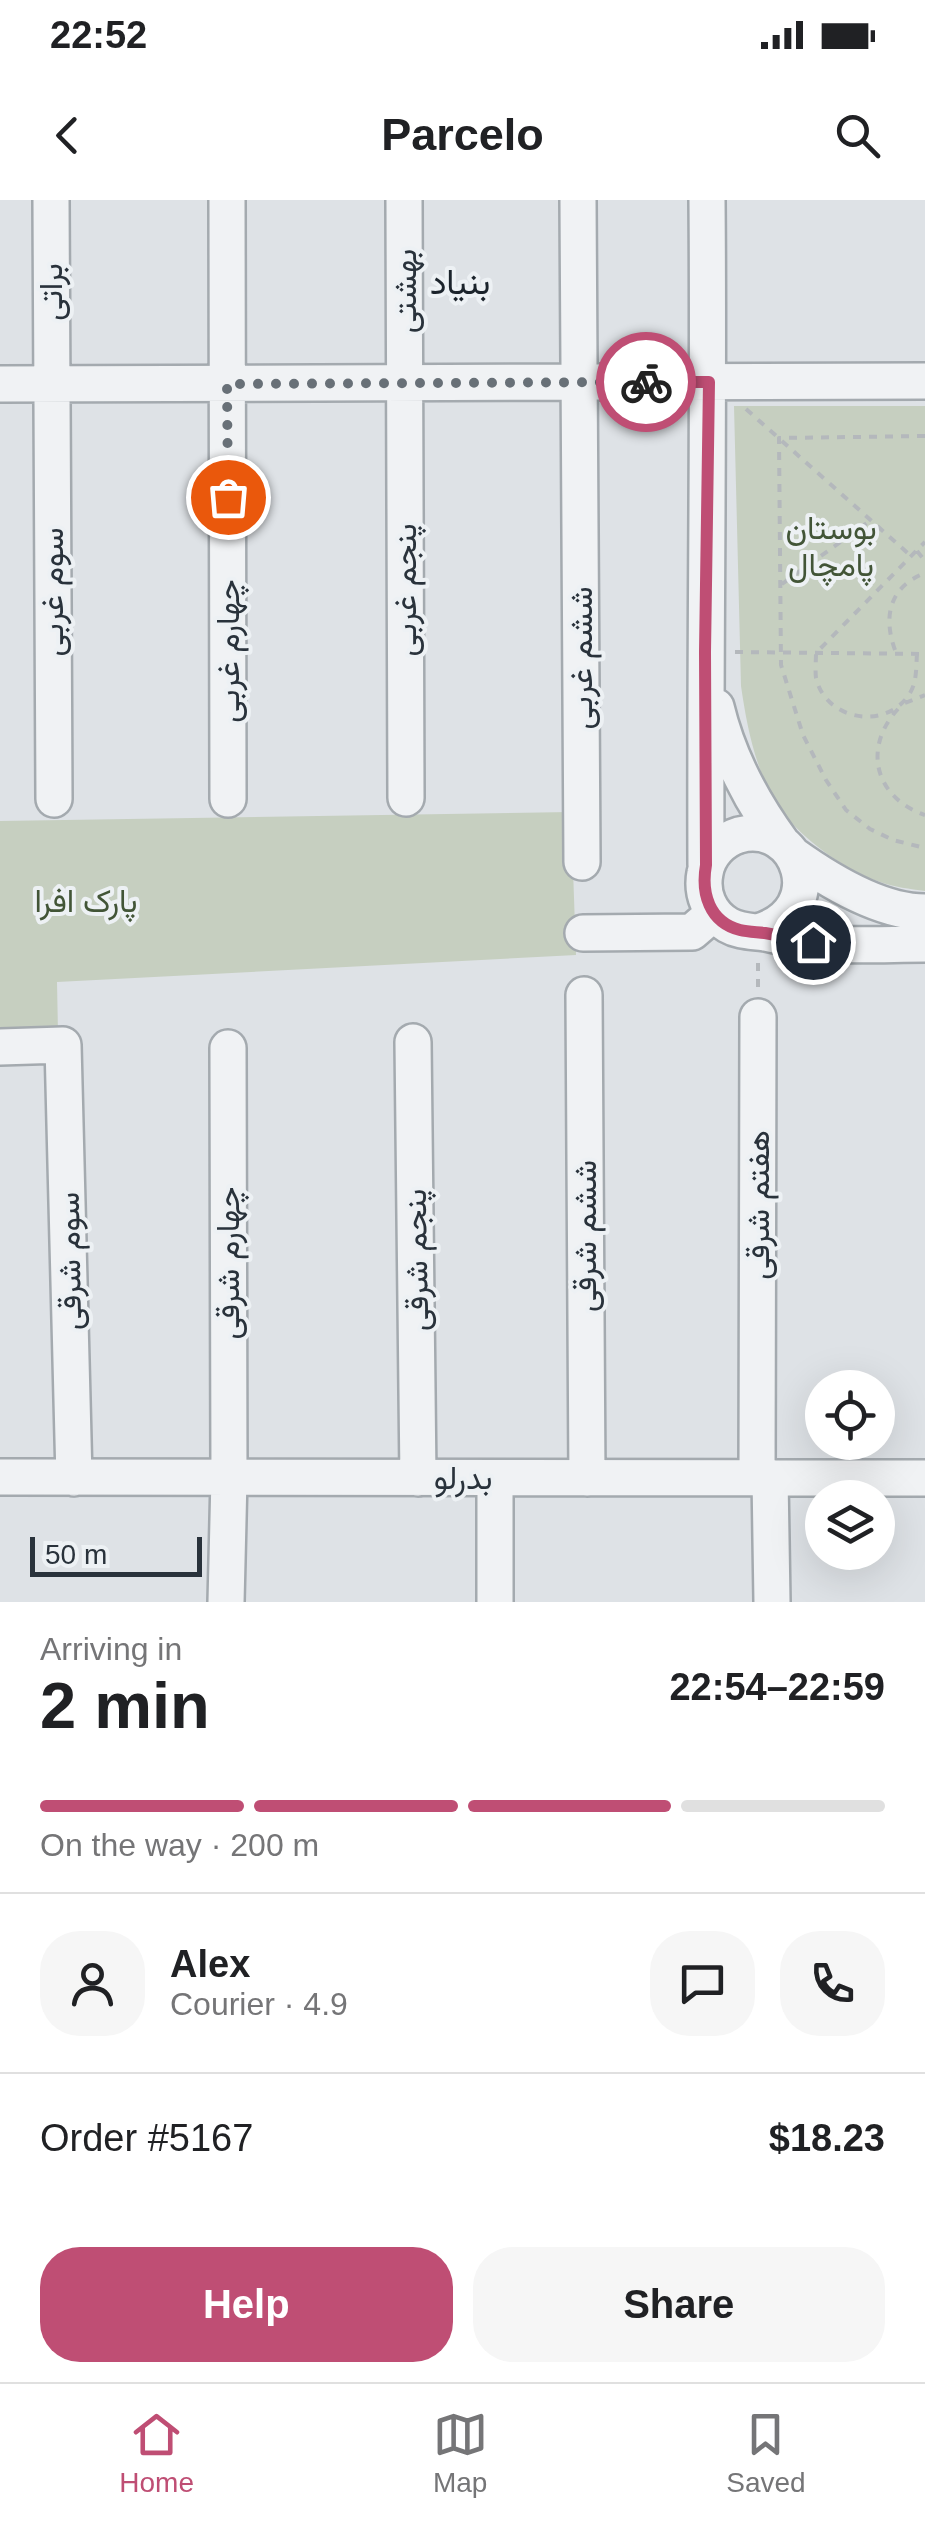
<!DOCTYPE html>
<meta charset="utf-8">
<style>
body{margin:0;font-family:Helvetica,Vazirmatn,sans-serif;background:#f6f6f6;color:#202124;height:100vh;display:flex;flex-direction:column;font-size:38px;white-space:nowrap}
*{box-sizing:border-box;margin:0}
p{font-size:32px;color:#757577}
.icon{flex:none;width:55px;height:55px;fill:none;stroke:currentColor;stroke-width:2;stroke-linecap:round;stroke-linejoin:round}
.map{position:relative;height:1402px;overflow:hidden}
.details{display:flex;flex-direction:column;background:#fff;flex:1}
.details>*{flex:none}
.buttons{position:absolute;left:805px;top:1170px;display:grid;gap:20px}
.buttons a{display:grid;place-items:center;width:90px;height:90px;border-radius:50%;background:#fff;box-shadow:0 10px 40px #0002;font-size:50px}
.scale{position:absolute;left:30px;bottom:25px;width:172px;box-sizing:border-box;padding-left:10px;border:5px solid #29323b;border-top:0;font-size:28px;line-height:35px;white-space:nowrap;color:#29323b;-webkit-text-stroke:8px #edf1f4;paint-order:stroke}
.pin{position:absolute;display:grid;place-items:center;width:85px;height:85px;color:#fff;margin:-42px;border:5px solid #fff;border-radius:50%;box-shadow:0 2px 10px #0007}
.courier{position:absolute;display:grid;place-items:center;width:100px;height:100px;margin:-50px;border:8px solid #bf4e74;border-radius:50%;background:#fff;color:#222;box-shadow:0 2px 12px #0007}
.head em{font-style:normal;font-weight:600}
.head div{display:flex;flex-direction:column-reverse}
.head{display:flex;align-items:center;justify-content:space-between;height:170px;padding:0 40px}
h1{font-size:65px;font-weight:600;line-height:75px}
.bar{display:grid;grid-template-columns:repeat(4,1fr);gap:15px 10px;align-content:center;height:120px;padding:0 40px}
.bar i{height:12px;border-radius:8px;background:#e0e0e0}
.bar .current{background:#bf4e74}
.bar p{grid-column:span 4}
.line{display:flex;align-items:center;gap:25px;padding:0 40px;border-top:2px solid #e0e0e0}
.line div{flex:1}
.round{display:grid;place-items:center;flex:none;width:105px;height:105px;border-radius:40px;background:#f6f6f6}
.action{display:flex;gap:20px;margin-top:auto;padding:20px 40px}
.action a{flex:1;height:115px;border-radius:40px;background:#bf4e74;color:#fff;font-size:40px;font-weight:600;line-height:115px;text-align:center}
.action a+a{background:#f6f6f6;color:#202124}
.status{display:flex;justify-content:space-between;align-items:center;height:70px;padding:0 50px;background:#fff;direction:ltr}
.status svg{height:28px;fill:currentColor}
header{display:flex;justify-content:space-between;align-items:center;height:130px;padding:0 40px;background:#fff;font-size:45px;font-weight:600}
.tabs{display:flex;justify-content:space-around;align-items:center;height:140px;border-top:2px solid #e0e0e0;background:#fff;font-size:28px;color:#757577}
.tabs a{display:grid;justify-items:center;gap:5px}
.tabs .current{color:#bf4e74}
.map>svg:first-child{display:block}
</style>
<div class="status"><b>22:52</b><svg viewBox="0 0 49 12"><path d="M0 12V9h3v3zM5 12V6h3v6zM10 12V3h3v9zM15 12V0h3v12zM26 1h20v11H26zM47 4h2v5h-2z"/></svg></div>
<header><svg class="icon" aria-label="back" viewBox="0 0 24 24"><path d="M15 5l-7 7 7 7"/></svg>Parcelo<svg class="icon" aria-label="search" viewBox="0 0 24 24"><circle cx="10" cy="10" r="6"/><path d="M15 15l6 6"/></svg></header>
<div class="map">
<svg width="925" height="1402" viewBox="0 0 925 1402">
<rect width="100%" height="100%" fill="#dee2e6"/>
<path fill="#c6cfc0" d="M734,206H925V691C910,689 894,687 880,682C845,670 803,640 781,610C756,575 747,527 741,486Z
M571,612L576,755L57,782L58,833L0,834V621Z"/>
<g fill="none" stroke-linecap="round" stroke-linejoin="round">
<g stroke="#a4aaaf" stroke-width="40">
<path id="minor" d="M51,0L54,599
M227,0L228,599
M404,0L406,598
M578,0L582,662
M0,184L925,181
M716,507C728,557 752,602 782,643
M793,655C828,680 880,712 925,712
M706,665C705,443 709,222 707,0
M758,732C832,710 799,619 739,635C722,640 708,655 705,673C701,693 709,714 728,725C740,732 752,731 765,733C780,736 795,740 810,742C847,747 887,744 925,744
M583,733L692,732L714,713
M584,795L587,1278
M413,842L418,1278
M0,847L63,845L74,1278
M0,1277L925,1278
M770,1277L772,1402
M495,1278V1402
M757,1278L758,817
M226,1402L229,1278L228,848"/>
</g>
<path stroke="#b4b8bc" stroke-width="4" stroke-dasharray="8 8" stroke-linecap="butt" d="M746,209L911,356
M925,236L779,238L781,465L803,535L826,580L846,610L870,629L893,640L925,648
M917,351L925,361
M782,384L871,320
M895,450C883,417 889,387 925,373
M735,452L925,454
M917,454C916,467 917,482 910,493C887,531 826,521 816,478C815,470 816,461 816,453L925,342
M905,503L925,495
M898,509C862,548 875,598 925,615
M758,787V761"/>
<use href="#minor" stroke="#f0f2f4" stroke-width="35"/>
</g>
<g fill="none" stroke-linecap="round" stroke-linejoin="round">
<path stroke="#687077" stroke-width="10" stroke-dasharray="0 18" d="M228,297L227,184L646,182"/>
<path stroke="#bf4e74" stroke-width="12" d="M646,182H709L705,452L706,665C701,693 709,722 740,730C748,732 757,732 765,733C781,736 797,739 813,742"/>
</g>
<g text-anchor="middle" stroke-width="8" stroke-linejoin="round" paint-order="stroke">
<g font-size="32" fill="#29323b" stroke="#edf1f4">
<text transform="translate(405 91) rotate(-90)" y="11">بهشتی</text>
<text transform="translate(51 92) rotate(-90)" y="11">براتی</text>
<text transform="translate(405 390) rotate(-90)" y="11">پنجم غربی</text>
<text transform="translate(52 392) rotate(-90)" y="11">سوم غربی</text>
<text transform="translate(228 451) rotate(-90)" y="11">چهارم غربی</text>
<text transform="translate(581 458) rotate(-90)" y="11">ششم غربی</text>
<text transform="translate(758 1005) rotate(-90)" y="11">هفتم شرقی</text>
<text transform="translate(585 1036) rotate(-90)" y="11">ششم شرقی</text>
<text transform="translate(416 1060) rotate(-91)" y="11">پنجم شرقی</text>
<text transform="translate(69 1061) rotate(-91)" y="11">سوم شرقی</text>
<text transform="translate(228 1063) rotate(-90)" y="11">چهارم شرقی</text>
<text x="463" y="1289">بدرلو</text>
</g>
<g font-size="32" fill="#425537" stroke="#edf1f4">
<text x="831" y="339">بوستان<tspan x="831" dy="37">پامچال</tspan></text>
<text x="86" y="712">پارک افرا</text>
</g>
<g font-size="35" fill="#1b232b" stroke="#edf1f4">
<text x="460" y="94">بنیاد</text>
</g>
</g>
</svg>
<div class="buttons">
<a><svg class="icon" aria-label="locate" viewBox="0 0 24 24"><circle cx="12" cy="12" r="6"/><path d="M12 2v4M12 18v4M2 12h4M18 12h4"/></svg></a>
<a><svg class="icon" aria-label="layers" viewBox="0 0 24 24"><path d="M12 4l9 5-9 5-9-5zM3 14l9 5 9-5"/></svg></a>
</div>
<div class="scale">50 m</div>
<div class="pin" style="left:228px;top:297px;background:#ea580c"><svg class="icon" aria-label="bag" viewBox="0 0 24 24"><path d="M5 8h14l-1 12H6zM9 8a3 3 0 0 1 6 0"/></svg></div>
<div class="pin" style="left:813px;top:742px;background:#1f2937"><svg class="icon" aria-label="home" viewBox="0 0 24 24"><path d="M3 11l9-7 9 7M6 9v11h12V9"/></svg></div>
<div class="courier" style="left:646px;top:182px"><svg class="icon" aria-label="bike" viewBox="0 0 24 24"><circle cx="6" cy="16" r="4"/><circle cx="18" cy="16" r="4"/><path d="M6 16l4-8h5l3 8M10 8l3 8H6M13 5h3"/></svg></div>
</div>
<section class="details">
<div class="head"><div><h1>2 min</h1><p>Arriving in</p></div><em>22:54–22:59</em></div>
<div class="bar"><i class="current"></i><i class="current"></i><i class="current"></i><i></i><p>On the way · 200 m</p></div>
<div class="line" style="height:180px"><a class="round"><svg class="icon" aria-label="person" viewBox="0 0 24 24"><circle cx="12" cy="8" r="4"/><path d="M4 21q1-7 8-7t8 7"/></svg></a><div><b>Alex</b><p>Courier · 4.9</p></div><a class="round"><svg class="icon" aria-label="chat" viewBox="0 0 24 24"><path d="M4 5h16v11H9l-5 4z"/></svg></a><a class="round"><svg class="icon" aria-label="phone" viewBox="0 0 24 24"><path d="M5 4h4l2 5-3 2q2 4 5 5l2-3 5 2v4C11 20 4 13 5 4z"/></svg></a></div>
<div class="line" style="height:130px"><div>Order #5167</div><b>$18.23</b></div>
<div class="action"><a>Help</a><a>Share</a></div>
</section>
<nav class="tabs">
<a class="current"><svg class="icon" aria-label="home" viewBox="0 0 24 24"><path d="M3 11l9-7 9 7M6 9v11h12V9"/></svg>Home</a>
<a><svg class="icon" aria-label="map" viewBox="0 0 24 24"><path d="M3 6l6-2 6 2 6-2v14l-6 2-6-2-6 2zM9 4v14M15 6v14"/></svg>Map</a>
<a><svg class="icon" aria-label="saved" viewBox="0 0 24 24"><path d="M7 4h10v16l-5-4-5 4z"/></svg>Saved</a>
</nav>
